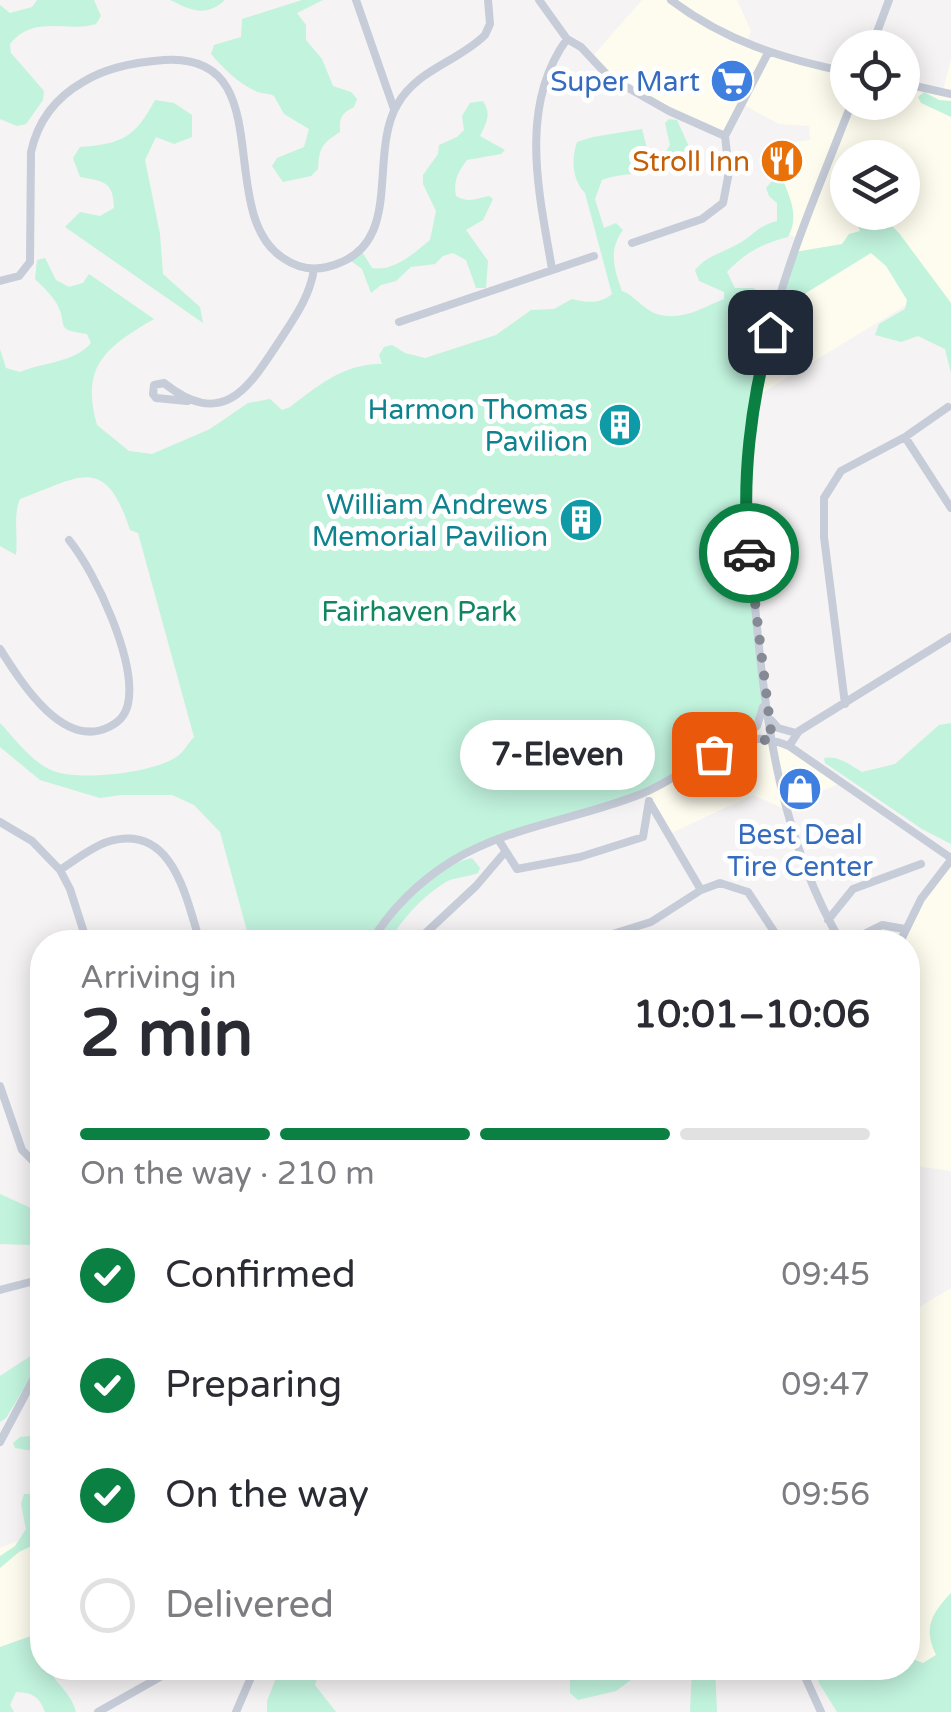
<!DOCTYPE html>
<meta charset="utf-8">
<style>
body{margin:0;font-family:"Varela Round",sans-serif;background:#f2f2f3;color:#2b2b33;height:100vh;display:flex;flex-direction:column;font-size:38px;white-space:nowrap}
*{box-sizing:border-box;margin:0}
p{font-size:32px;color:#7c7c81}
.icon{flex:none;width:55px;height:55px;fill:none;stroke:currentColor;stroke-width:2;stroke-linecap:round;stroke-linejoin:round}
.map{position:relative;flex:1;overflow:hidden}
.details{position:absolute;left:30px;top:930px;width:890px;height:750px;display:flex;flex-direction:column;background:#fff;border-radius:40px;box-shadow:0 5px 25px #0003}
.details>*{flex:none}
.buttons{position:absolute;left:830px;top:30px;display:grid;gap:20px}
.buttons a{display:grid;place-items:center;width:90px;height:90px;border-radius:50%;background:#fff;box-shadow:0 5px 25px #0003;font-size:50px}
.pin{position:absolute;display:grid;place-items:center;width:85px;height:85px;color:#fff;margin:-42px;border-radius:20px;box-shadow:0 5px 15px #0006}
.courier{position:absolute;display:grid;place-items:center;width:100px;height:100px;margin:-50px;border:8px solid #0b8043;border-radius:50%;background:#fff;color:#222;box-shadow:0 2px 12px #0007}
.bubble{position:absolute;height:70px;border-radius:35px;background:#fff;box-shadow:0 5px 25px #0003;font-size:32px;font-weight:800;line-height:70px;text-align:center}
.head em{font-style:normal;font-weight:800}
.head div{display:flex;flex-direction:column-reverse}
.head{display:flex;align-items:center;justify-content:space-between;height:170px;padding:0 50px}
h1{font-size:65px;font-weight:800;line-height:75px}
.bar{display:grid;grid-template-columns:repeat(4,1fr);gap:15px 10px;align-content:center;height:120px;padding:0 50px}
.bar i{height:12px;border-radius:8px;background:#e1e1e2}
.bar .selected{background:#0b8043}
.bar p{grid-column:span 4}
ol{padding:0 50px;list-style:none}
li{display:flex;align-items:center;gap:30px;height:110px}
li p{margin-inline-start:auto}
li .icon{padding:10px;border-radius:50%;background:#0b8043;color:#fff;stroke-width:4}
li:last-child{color:#7c7c81}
li i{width:55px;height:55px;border:5px solid #e1e1e2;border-radius:50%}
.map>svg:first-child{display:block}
</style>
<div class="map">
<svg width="951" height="1712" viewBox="0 0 951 1712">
<rect width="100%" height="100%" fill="#f5f3f3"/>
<path fill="#fefcee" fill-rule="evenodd" d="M642,0H737L751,31L746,44L847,72L848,102H902L903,83L943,91L951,58V339L921,296L757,396L798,238L782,231L775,144L810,140L809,126L779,124L742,104L725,136L609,77L592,57ZM848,158H902V212H848Z
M772,740L842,782L784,809L753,795L667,835L645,793L732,745Z
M951,860V1171L908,1165V942H900L905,929Z
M951,1288V1712L908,1668V1314Z
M42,1531V1651L0,1670V1548Z"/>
<path fill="#c1f3dd" d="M37,0H94L101,16L96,24C67,33 34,14 10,44L11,53L44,91L43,100L26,124L17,126L0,119V5L10,13L32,7Z
M170,0H225C205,18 191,10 170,0Z
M302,0H323L297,13L306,25V40L322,59L333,86L351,92L357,99L354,107C341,113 339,119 340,132C322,143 319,148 318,169L311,176L283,182L272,166L277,158L304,147L309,129L284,114L274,96C269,93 263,94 258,92C240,85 224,69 211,54L214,45L241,37L242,19Z
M924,92L939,100L951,101V117L921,103L918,97Z
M155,100L174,103L192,115V137L174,144L156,137L145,160L160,234L163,274L200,307L203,323L65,227L80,212L100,216L114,208C113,180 104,182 80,177L73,158L80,147C121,144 135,138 155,100Z
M483,101C492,115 486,123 480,136L505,150L501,154L467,160C458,172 453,181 456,196C467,203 477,199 489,196L493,199L483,220L466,230L488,261L486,288H476L466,260L453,253L443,256L435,264L411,267L396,281L381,285L371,293L362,269L351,261L361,250L372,268C393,272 413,254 430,240L436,211L423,184V175L438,154L439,145L457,137L464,130L462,116L470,103Z
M669,119L677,120L690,149L684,171L677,176L657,167C637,177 622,172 602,180L595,199L604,228L616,223L623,230C608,250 614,269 622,291C634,295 641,307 654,313C679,323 702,308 724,299V292L699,281L695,270C707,256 719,254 736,245C753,237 756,226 777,221V203L769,196L766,188L773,180H783C791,200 799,217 788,237C764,243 744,253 727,272L735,288H753L764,294L782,288L795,252L842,244L849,234L860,231L853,213H879L899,233L951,303V373L945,349L918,336L901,342L875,335L879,324L905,309L907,300L886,266L871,253L793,301L783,339H768L756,400L747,502L764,697L762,716L747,735L645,792L479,847L409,894L371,942H250L220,832L194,805L172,795H121L100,798L40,780L0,747V723C15,739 31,761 51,770C77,782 158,773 179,755C185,750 189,742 194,737L138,533L130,530C105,453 80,477 20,499C13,514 18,537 16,555L0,546V349L6,368L20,372C44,362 74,363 91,343L87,334C53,329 69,327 57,304C52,295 42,286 35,279L37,260L45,258L56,280L69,287L83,283L89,274L154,319C106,347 80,366 97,425L129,451L152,454L210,429L248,403L270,399L282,410L290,407C319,385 345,363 382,364L379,355L384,347L392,345L405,353L425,358L496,335L531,310L554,309L572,299C587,303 600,304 612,294L585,193C572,179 571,160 577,142L593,137L642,129L648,152L665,153L670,145L665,123Z
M951,723V844L922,829L825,763L824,758C838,755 850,765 862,772L895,764L939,725Z
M472,858L480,868L478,873C468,877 455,877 446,882C422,896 402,920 388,942H374C395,908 431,867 472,858Z
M0,1194L42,1213V1253L30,1245L0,1244Z
M42,1352V1366L34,1372L6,1418L0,1422V1376L35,1353Z
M42,1435L40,1452L15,1448L13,1443L20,1437Z
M24,1494H29L42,1509V1541L19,1552L0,1568V1556L15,1546L26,1529L21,1504Z
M951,1593V1712H837L819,1683L815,1668H908V1657L923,1663L936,1655C923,1628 931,1614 951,1593Z
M42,1632V1668H50C53,1683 71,1691 76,1712H45C39,1696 33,1693 16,1692L10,1705L14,1712H0V1647Z
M280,1668H326L318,1675L315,1685L336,1712H267V1701Z
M570,1668H647L616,1691L578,1700L570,1693Z
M692,1668H715L717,1712H690Z"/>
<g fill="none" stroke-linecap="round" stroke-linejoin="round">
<path stroke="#c6ccd8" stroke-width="8" d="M356,0L394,109
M539,0L567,39L581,47L609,77L669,111L725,136
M671,0C725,41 783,59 848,72
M871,48L889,0
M902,83L951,94
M632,243L702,219L723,203L729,172L725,136L768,53
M552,269C539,193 518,106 567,39
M0,281L19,276L30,262L31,152C38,120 55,98 83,82C107,67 136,62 164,60C282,52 213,212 283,258C296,267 311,271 327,267C407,248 367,158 397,105C417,69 458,62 485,35L490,24L488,0
M399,322L594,256
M187,401L156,398L153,394L154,385L164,383C223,430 248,389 280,340C295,317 310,296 314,269
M905,437L951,508
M0,649C21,682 63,750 109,727C119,722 125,716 128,704C137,662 96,573 69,540
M845,704L824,537V498L841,471L905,437L948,407
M771,720L778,728L796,733
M741,739L757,726L763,707
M789,746L799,731L951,637
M650,803L701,890
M0,822L32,841L60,870C74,861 90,848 107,842C173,821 186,898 200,942
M498,839L517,869L580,857L643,837L649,801
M60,870L70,889L87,942
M828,920L853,889L921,864
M371,942C391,909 420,881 452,861C509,826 579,819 641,794C676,780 707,752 744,741C759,736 774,740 789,746L951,858
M416,942L476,886L505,852
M587,942L651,922L701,890L720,883L748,892L781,942
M841,942C783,843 766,729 756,616C753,586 747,555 746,525C745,468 752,408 765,352C784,266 820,185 852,102
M848,942L882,925L905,929
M900,942L921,899L951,860
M0,1086L22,1150L42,1170
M0,1290L42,1279
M0,1442L34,1378L42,1371
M801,1668L821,1712
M98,1712L176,1668
M236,1712L255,1668"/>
</g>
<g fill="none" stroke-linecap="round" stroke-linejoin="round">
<path stroke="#858a95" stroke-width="10" stroke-dasharray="0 18" d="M714,754L744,740H772L749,553"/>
<path stroke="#0b8043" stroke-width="12" d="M749,553C741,481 751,402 770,332"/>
</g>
<defs>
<g id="supermarket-disc" transform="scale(2.25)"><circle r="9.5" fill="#3f7fe0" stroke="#fff"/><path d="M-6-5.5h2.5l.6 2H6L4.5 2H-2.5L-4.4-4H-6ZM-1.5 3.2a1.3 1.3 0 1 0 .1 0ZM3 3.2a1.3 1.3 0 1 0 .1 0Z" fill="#fff"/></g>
<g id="restaurant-disc" transform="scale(2.25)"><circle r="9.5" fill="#e8710a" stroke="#fff"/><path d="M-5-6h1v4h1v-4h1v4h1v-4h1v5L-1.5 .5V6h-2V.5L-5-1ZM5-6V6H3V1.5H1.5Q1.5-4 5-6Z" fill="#fff"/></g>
<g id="building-disc" transform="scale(2.25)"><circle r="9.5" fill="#0f9aa8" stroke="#fff"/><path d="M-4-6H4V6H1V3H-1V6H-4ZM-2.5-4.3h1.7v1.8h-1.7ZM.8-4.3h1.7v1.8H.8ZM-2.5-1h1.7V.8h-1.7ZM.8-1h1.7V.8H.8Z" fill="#fff"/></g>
<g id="shop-disc" transform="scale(2.25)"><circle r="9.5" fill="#3f7fe0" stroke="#fff"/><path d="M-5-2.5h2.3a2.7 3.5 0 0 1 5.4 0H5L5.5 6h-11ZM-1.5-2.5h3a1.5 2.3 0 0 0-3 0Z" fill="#fff"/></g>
</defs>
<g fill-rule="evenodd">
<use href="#supermarket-disc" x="732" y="81"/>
<use href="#restaurant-disc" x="782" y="161"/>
<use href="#building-disc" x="620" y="425"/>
<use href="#building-disc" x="581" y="520"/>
<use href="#shop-disc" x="800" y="789"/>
</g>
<g text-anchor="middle" stroke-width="10" stroke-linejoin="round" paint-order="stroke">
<g font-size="28" fill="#366cbe" stroke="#fff" text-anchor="end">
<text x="700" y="91">Super Mart</text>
<text x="800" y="844" text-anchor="middle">Best Deal<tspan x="800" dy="32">Tire Center</tspan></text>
</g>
<g font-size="28" fill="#c56008" stroke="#fff" text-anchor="end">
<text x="750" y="171">Stroll Inn</text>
</g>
<g font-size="28" fill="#0d838f" stroke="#fff" text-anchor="end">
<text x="588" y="419">Harmon Thomas<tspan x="588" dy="32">Pavilion</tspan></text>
<text x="548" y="514">William Andrews<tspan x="548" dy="32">Memorial Pavilion</tspan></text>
</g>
<g font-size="28" fill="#118660" stroke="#fff">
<text x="419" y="621">Fairhaven Park</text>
</g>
</g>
</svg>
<div class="buttons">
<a><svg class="icon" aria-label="locate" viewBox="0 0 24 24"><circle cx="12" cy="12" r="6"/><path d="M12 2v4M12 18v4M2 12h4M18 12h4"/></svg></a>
<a><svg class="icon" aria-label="layers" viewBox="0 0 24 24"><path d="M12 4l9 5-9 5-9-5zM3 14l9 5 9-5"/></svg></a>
</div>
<div class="pin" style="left:714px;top:754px;background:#ea580c"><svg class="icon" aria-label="bag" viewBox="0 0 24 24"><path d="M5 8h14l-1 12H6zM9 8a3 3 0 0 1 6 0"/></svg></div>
<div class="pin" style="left:770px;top:332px;background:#1f2937"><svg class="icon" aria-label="home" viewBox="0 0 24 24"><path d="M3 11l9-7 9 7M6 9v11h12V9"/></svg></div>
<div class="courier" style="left:749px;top:553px"><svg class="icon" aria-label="car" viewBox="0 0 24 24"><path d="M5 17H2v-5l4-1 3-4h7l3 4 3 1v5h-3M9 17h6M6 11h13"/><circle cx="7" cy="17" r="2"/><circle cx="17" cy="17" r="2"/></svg></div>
<div class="bubble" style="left:460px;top:720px;width:195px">7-Eleven</div>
<section class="details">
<div class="head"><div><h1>2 min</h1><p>Arriving in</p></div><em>10:01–10:06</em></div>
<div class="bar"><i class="selected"></i><i class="selected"></i><i class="selected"></i><i></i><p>On the way · 210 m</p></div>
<ol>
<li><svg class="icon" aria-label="check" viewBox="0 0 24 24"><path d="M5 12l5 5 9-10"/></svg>Confirmed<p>09:45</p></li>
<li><svg class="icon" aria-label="check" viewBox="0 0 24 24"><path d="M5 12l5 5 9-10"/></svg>Preparing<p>09:47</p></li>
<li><svg class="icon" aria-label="check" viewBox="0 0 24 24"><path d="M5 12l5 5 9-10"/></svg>On the way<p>09:56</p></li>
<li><i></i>Delivered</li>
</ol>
</section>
</div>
